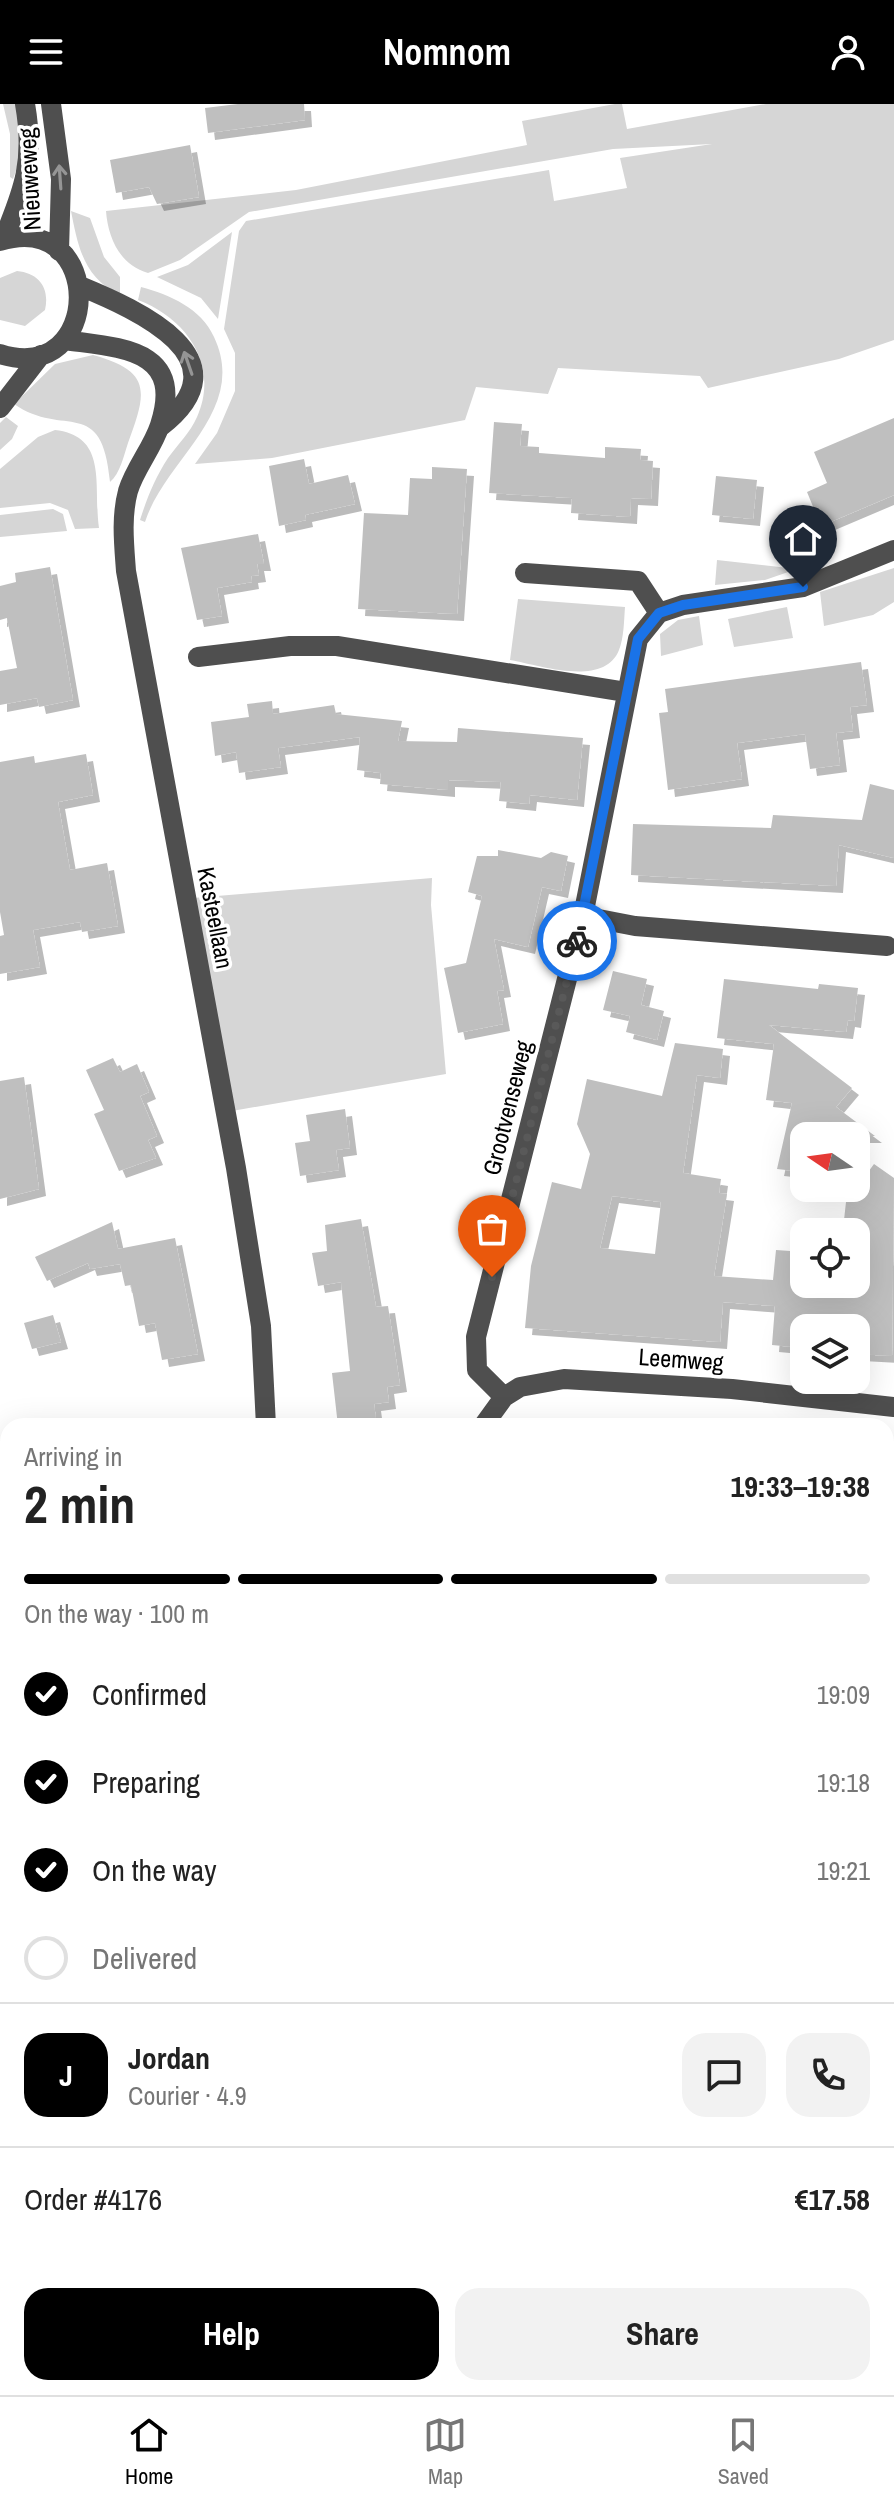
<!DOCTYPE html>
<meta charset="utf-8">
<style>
body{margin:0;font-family:"Archivo Narrow",sans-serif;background:#f2f2f2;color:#222;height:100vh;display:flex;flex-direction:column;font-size:30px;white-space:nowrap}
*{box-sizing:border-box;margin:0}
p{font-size:26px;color:#767676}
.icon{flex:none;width:44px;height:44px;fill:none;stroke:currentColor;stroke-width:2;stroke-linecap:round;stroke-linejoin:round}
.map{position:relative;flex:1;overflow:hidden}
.drawer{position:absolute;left:0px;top:1314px;width:894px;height:978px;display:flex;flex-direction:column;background:#fff;border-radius:24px 24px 0 0;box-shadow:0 8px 32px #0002}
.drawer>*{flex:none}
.needle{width:52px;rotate:283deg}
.tools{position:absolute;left:790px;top:1018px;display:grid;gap:16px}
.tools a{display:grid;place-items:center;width:80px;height:80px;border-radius:16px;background:#fff;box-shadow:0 8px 32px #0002;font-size:40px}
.pin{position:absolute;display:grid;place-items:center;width:68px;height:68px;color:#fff;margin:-82px -34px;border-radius:50% 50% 50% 0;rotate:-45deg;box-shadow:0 0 8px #0007}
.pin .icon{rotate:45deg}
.courier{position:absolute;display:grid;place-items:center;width:80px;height:80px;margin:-40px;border:6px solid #1a73e8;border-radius:50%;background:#fff;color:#222;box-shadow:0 2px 10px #0007}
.headline em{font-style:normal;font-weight:800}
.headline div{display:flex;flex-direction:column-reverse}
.headline{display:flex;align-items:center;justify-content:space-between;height:136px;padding:0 24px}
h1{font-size:52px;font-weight:800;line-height:60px}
.bar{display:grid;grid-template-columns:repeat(4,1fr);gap:12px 8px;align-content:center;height:96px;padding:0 24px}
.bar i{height:10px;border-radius:6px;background:#e0e0e0}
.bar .on{background:#000}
.bar p{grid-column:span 4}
.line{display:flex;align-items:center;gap:20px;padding:0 24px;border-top:2px solid #e0e0e0}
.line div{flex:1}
.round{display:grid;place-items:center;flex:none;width:84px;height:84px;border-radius:24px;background:#f2f2f2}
ol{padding:0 24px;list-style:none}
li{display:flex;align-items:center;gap:24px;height:88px}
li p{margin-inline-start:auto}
li .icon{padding:8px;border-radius:50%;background:#000;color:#fff;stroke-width:4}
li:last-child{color:#767676}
li i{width:44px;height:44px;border:4px solid #e0e0e0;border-radius:50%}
.primary-button{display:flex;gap:16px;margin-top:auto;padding:16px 24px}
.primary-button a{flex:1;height:92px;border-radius:24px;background:#000;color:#fff;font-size:32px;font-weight:800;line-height:92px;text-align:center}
.primary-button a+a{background:#f2f2f2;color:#222}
header{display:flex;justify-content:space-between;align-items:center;height:104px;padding:0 24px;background:#000;color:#fff;font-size:36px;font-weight:800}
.menu{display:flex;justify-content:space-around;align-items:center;height:112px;border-top:2px solid #e0e0e0;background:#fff;font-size:22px;color:#767676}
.menu a{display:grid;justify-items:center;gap:4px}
.menu .on{color:#000}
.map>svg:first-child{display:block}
</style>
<header><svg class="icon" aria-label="menu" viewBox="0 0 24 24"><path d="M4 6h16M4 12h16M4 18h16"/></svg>Nomnom<svg class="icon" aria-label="person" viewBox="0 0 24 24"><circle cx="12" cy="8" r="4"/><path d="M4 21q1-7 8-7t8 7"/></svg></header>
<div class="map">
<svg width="894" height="2291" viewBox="0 0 894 2291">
<defs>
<filter id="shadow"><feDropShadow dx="7" dy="7" stdDeviation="0" flood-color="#0004"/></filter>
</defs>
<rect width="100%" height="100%" fill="#fff"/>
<path fill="#d6d6d6" d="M3,0H16C20,26 23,51 13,75L10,73V30Z
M615,0H622L627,25L766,0H894V236L839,255L708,284L700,272L558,264L548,290L476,283L465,316L272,354L195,360L217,329L235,287V249L224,225L239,127L246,117L549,66L554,97L627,84L620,54L712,40L613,45L249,108L180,156L148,169C120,161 108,134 106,107L296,86L527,41L522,17Z
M71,107L90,114L104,153L120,173V191C84,174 78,143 71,107Z
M232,128L218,215L201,194L157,173L188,161Z
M17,167C39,169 50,184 45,206L25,222L0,216V174Z
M141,183C170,191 201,204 214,233C249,307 165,355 145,418L140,416C147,394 155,374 168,354C178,340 190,329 197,313C220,261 186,214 138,196Z
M93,251C152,267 147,288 128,339C124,351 120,370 110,378C102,290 64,335 14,300L55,260Z
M6,313L18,322L12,335L0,346V319Z
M55,326C109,332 93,383 99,424L75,425L68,406L50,399L0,404V365L38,333Z
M53,405L63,410L67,427L0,433V411Z
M717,456L797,465L765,476L715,481Z
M894,464V498L873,511L824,522L820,488Z
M518,495L625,503C624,516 624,534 619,546C604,584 539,561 510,556Z
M787,503L793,534L734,543L728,515Z
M699,512L703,541L661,552L660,530L678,516Z
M432,774L431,801L446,970L232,1007L193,794Z
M894,2275V2291H831L858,2284H886V2277Z"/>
<path fill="#bfbfbf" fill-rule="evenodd" filter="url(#shadow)" d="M238,0H304L305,16L208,29L205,4Z
M190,41L199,93L157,100L149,83L116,89L110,56Z
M894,314V391L821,422L807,388L827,379L814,348Z
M494,318L522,320L520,342L539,343V349L605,354V343L641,345L640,356L653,357L651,395L631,394L630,413L571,409L572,394L489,389Z
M304,355L309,380L348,371L355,400L305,411L306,416L279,422L269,362Z
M432,363L467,365L457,510L358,505L364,409L408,411L410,374L432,375Z
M716,372L757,376L753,415L712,411Z
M258,430L264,460H257L259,471L251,472L252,478L217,484L222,512L197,516L181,444Z
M50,463L73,596L39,603L37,594L0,601V567L17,564L7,514L0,516V482L16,478L15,469Z
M861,558L867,601L850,603L853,627L836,629L840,661L810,665L805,630L737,639L742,675L668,686L659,609L668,608L665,585Z
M272,597L273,610L334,601L336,610L402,617L398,637L457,638L458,624L583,634L577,696L530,691L529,700L499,697L501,678L448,676V686L380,680L381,669L357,666L360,633L278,644L281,663L239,669L236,648L215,652L211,618L249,613L247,600Z
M86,650L93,691L58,698L70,766L107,759L118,822L82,828L80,818L33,826L40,863L0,870V832L4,831L0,808V658L34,652L35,659Z
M870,680L894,686V754L839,741L836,782L631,771L633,720L771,724L773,711L862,716Z
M498,746L541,754L551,748L568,752L561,787L542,783L528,843L494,835L504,886L497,887L503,920L458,929L444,864L466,859L482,792L468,788L477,752H498Z
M613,867L647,875L641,901L664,907L657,936L626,928L630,912L603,906Z
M724,875L818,885L819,880L858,884L854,917L848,916L846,928L769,921L852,984L836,1003L875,1032H804V1068L777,1065L792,999L766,996L774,940L717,934Z
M675,939L723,945L720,974L697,971L683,1069L721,1075L719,1089L727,1090L714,1172L773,1176L776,1146L804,1148V1180H856L855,1116H844L846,1098L874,1060L894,1074L892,1252L856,1250V1224H804V1244L772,1241L775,1202L723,1198L720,1238L525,1224L531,1162L552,1078L581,1085L590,1050L577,1020L587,975L662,992ZM612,1092L661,1098L655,1150L600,1144Z
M113,954L120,968L137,960L149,988L140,992L157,1032L148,1036L156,1054L119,1067L94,1010L104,1006L86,966Z
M24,973L39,1085L0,1095V977Z
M345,1005L350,1044L336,1046L339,1066L300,1072L295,1039L310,1037L306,1011Z
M361,1115L376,1203L388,1202L400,1281L387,1283L389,1298L374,1300L377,1322H338L332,1269L350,1267L341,1178L318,1182L312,1149L327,1147L325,1121Z
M112,1118L118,1145L175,1134L198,1250L162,1256L155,1219L139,1222L131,1181L125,1182L120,1160L90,1165L88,1159L47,1177L35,1153Z
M53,1211L61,1238L32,1245L24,1219Z"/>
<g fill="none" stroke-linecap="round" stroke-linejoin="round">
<path stroke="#4f4f4f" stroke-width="20" d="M51,0L61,75L59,147
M3,136C24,86 35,56 25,0
M0,137C106,105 104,283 0,250
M80,182C138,206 249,255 160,323
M65,236C120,244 185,244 160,321C152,345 135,364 128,387C121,413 124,440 126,467L236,1064L261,1222L266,1322
M0,304L41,251
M525,469L638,477L659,509
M198,553L290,542H337L626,588
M583,812L635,822L887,842
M504,1293L477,1266L476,1233L583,812L638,535L659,509L683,501L803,483L894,446
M483,1322L504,1293L520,1283L564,1275L732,1285L894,1303
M0,1601L8,1600
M886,1639L894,1638
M886,1972L894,1971
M886,2253L894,2251
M103,2284L104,2291
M751,2291L776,2284"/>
</g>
<defs><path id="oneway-shaft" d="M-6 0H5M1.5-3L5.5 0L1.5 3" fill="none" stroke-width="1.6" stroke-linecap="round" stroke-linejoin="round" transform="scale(2)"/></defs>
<g stroke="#959595">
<use href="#oneway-shaft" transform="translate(60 73) rotate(-94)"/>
<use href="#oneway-shaft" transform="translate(188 259) rotate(-109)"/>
</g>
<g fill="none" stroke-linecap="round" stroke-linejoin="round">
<path stroke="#595959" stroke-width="8" stroke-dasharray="0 14.4" d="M492,1173L577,837"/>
<path stroke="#1a73e8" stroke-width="10" d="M577,837L638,535L659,509L683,501L803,483"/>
</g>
<g text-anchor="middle" stroke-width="7" stroke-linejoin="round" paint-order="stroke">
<g font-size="24" fill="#000" stroke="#fff">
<text transform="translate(30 75) rotate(-93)" y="8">Nieuweweg</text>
<text transform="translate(215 814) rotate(79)" y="8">Kasteellaan</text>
<text transform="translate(508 1004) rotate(-76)" y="8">Grootvenseweg</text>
<text transform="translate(681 1256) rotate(4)" y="8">Leemweg</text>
</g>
</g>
</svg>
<div class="tools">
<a><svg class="needle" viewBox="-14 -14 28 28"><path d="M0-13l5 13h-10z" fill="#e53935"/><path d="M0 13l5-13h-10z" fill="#767676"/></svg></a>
<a><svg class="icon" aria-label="locate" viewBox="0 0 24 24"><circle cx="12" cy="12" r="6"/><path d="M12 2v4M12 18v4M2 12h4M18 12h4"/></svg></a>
<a><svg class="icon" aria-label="layers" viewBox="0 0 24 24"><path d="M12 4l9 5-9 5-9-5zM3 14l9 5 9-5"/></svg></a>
</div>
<div class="pin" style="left:492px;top:1173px;background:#ea580c"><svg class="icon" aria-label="bag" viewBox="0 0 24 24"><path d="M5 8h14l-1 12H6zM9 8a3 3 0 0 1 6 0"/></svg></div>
<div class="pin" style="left:803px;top:483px;background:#1f2937"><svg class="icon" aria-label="home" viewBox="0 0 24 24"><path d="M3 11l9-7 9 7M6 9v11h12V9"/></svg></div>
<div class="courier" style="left:577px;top:837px"><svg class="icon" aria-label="bike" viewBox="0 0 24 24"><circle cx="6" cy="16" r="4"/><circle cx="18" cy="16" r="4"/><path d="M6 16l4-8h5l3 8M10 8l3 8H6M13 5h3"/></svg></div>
<section class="drawer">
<div class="headline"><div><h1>2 min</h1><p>Arriving in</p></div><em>19:33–19:38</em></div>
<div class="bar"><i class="on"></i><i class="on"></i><i class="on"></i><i></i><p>On the way · 100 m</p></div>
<ol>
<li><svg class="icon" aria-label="check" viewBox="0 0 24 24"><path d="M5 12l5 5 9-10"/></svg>Confirmed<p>19:09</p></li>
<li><svg class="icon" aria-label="check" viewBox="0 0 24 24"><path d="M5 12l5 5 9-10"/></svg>Preparing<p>19:18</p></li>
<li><svg class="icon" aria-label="check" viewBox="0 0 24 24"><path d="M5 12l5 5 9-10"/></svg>On the way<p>19:21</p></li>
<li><i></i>Delivered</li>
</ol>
<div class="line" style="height:144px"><b class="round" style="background:#000;color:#fff">J</b><div><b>Jordan</b><p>Courier · 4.9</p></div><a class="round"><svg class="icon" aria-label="chat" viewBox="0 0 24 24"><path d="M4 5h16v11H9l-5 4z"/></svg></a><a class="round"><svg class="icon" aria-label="phone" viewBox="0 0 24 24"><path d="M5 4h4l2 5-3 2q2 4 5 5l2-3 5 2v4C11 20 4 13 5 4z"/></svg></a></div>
<div class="line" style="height:104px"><div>Order #4176</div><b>€17.58</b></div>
<div class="primary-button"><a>Help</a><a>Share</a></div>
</section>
</div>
<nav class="menu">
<a class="on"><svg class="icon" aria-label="home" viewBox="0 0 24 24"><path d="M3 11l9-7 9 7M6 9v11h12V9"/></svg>Home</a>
<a><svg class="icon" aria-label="map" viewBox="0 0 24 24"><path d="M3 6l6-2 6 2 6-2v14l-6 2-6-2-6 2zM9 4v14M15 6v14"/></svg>Map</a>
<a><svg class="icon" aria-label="saved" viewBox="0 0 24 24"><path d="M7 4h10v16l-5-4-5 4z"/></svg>Saved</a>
</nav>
